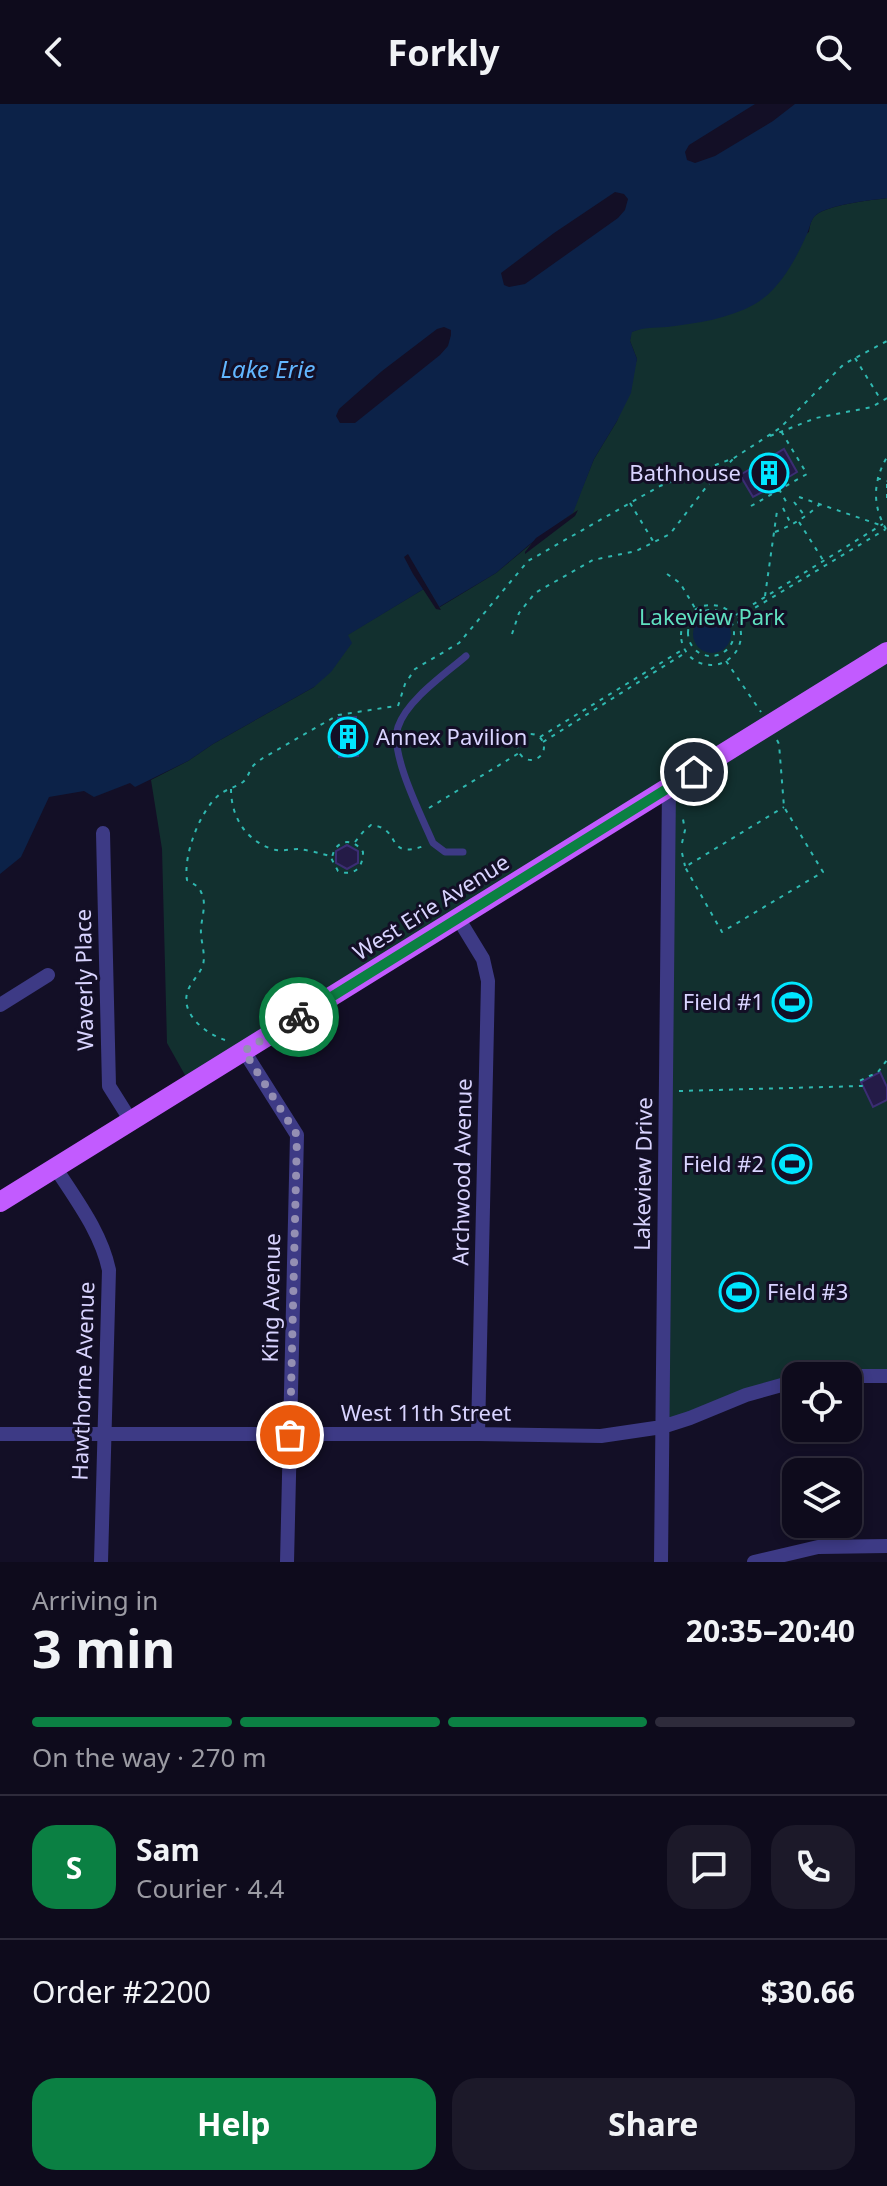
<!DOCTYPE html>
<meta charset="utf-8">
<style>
body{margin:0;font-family:"Noto Sans",sans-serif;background:#1c1929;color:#f1f3f6;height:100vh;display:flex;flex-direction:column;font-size:30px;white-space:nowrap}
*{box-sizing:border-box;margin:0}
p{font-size:26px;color:#9b9ba3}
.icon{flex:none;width:44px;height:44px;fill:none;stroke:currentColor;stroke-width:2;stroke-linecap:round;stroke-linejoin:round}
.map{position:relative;height:1458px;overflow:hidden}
.drawer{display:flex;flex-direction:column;background:#0e0b1c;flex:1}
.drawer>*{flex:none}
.controls{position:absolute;left:782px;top:1258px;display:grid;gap:16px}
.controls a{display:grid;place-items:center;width:80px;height:80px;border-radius:16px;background:#0e0b1c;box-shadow:0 4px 12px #0003,0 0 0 2px #2e2b3b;font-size:40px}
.pin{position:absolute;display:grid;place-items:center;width:68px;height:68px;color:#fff;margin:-34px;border:4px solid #fff;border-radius:50%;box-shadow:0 2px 8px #0007}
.courier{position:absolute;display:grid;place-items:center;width:80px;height:80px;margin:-40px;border:6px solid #0b8043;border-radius:50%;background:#fff;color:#222;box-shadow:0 2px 10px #0007}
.overview em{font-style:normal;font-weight:700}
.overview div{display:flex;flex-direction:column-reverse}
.overview{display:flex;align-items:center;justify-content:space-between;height:136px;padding:0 32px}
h1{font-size:52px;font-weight:700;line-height:60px}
.bar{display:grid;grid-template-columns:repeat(4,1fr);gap:12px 8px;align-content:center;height:96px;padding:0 32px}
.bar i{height:10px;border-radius:6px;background:#2e2b3b}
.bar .selected{background:#0b8043}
.bar p{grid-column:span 4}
.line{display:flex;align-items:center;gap:20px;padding:0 32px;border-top:2px solid #2e2b3b}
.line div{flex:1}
.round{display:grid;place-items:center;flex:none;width:84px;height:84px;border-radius:24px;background:#1c1929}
.primary-button{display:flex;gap:16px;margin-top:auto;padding:16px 32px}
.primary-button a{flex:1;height:92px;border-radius:24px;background:#0b8043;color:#fff;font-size:32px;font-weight:700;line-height:92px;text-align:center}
.primary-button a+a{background:#1c1929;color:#f1f3f6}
header{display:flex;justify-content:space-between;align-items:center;height:104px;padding:0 32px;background:#0e0b1c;font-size:36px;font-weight:700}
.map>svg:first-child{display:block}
</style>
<header><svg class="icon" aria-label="back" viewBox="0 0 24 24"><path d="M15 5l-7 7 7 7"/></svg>Forkly<svg class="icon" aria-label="search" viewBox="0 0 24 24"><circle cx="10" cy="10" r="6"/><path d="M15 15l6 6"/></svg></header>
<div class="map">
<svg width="887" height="1458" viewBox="0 0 887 1458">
<rect width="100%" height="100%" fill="#130f26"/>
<path fill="#12302f" d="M887,94V1272H796L662,1323L669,684L190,980L167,939L162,745L151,676L188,657L213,640L314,583L347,531L427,483L440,503L496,469L531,440L572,409L594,355L617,317L637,255L630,237L631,228L645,223H661L809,128C810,121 811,115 816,111C827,101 872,96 887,94Z"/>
<path fill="#0c2248" d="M0,0H887V94C872,96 827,101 816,111C810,116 810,125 806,132C795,157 779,186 755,200C728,215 698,219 667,223C654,224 644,223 632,228L630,237L637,255L631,289L617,317L594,355L573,409L530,440L496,469L439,503L427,483L348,531L352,539L331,568L314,583L213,640L188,657L135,683L130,679L94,693L84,687L49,693L21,753L0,770Z
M693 530a19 19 0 1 1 38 0a19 19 0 1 1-38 0Z"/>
<path fill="#130f26" d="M755,0H795L773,17L715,52L695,59L687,56L685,48L689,41Z
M615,88L624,90L628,95L625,106L618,114L525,180L509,183L504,181L501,169L554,129Z
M444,223L451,226V231L448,242L440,251L355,319H340L336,312L339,305L382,267L437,225Z
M578,406L575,412L525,450V448L536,434Z
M408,450L418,467L441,506L436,505L413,470L404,453Z"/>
<path fill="#241b47" stroke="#3b2d73" stroke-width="2" d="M784,345L797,368L782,377L785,382L779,385L770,390L768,385L753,393L740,371Z
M356,613L358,652L339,653L338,614Z
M347,741L358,747V759L347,765L336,759V747Z
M880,968L887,983V996L873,1003L861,978Z"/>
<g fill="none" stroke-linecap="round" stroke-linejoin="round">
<path stroke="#2fb8b0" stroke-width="2" stroke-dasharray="4 6" stroke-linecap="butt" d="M855,254L881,296
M770,332L816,314L872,303L887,294
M877,374L887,377
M887,380V399
M779,385L788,401
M799,393L880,421
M794,398L805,412
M630,399L653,437
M751,402L807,370L781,327
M783,404L791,420
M799,418L823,456
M886,425C872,401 873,377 887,353
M775,428C793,421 806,413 820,400
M667,470L680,479L698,509
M765,492L777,407
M681 531a30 30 0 1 1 60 0a30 30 0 1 1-60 0Z
M688 529a23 23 0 1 1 46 0a23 23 0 1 1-46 0Z
M736,511L883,420
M738,514L886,425
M512,530L519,509L535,489L593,456L636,447L670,430L707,382L733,355
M726,557L761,608
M398,602L405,580L415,565L459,539L528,457L660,382L734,354L780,324L844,260L887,237
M518 643a13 13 0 1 1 26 0a13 13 0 1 1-26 0Z
M540,633L682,546
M777,636L779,640L784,703L823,768L722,828L685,763L784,703
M543,638L685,549
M231,685C231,712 245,736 272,745C281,748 289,745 298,745C308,746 319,749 330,752L338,767C354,773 363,764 363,748C353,733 335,735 332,754
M429,704L519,649
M355,738L363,728L371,721C403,724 384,756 424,742
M682,739L685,726L682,710
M682,749L685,762
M225,936C204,929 176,907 190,882C194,875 200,869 203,861C206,849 200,836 201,824C202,812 207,799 201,788C199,782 193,780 187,776C183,751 200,706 220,690C227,685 236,683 243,678C248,674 249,667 253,662C256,659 260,656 263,654L338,611L396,602
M679,987L862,982L859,977L878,968L887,956"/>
<path stroke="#3d3a85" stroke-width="7" d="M463,748H445L433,739C422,713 389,649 398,623C407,596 445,570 466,552"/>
<path stroke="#3d3a85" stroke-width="14" d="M103,729L109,982L131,1017
M458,814L483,855L488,877L478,1330
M0,901L48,871
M244,947L297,1031L287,1458
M55,1063C76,1096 101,1128 109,1166L101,1458
M835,1272H887
M0,1330H478L601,1332L662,1323L690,1314L746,1291L796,1277
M661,1458L669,683
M754,1458L818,1443L887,1442"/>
<path stroke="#c25bff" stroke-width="20" d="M0,1098L887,548"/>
</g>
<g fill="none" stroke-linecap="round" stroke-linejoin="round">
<path stroke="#948fb3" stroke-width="8" stroke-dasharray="0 14.4" d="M290,1331L297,1031L244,947L299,913"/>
<path stroke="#0b8043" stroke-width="10" d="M299,913L694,668"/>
</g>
<defs>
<g id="building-ring" transform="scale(2)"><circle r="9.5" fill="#130f26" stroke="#00e5ff" stroke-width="1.5"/><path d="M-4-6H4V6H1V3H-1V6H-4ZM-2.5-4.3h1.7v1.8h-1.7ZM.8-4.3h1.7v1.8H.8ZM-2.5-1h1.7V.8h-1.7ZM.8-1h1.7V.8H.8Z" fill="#00e5ff"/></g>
<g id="stadium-ring" transform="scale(2)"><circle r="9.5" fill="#130f26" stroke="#00e5ff" stroke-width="1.5"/><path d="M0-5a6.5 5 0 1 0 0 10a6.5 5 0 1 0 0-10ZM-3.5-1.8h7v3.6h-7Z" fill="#00e5ff"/></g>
</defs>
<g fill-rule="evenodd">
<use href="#building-ring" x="769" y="369"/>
<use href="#building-ring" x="348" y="633"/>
<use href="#stadium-ring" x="792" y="898"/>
<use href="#stadium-ring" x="792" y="1060"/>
<use href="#stadium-ring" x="739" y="1188"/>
</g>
<g text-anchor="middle" stroke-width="6" stroke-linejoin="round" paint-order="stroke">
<g font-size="22" fill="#d9d4ff" stroke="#130f26" text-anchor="end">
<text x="741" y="377">Bathhouse</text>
<text x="376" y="641" text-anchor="start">Annex Pavilion</text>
<text x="764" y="906">Field #1</text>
<text x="764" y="1068">Field #2</text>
<text x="767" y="1196" text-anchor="start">Field #3</text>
</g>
<g font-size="22" fill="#5fe0c0" stroke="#130f26">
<text x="712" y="521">Lakeview Park</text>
</g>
<g font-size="22" fill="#d9d4ff" stroke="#130f26">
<text transform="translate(431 803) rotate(-32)" y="8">West Erie Avenue</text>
<text transform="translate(84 876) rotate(-91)" y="8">Waverly Place</text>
<text transform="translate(462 1068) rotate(-89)" y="8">Archwood Avenue</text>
<text transform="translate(643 1070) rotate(-89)" y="8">Lakeview Drive</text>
<text transform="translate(271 1194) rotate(-89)" y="8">King Avenue</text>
<text transform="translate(83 1277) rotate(-88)" y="8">Hawthorne Avenue</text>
<text x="426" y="1317">West 11th Street</text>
</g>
<g font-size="24" font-style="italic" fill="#62b6ff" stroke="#130f26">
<text x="268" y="274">Lake Erie</text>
</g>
</g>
</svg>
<div class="controls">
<a><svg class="icon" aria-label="locate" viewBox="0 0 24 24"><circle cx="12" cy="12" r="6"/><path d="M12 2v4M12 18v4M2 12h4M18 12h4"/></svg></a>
<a><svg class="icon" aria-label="layers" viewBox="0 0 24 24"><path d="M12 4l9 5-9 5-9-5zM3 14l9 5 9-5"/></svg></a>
</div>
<div class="pin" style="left:290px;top:1331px;background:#ea580c"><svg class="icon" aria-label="bag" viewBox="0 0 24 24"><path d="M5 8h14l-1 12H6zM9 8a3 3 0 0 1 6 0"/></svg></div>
<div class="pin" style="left:694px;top:668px;background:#1f2937"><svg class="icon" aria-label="home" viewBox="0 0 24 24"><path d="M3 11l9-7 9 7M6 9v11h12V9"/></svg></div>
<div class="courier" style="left:299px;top:913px"><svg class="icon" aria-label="bike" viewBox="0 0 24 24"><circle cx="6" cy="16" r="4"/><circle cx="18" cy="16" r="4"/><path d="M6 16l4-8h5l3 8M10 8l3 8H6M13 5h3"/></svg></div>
</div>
<section class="drawer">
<div class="overview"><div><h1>3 min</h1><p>Arriving in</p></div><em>20:35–20:40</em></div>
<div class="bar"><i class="selected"></i><i class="selected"></i><i class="selected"></i><i></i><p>On the way · 270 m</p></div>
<div class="line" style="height:144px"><b class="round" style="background:#0b8043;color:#fff">S</b><div><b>Sam</b><p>Courier · 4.4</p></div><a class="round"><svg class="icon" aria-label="chat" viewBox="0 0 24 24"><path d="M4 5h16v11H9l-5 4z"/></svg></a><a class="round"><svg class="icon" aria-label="phone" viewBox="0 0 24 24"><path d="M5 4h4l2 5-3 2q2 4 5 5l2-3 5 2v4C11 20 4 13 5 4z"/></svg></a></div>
<div class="line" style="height:104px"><div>Order #2200</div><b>$30.66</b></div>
<div class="primary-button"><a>Help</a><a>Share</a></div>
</section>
